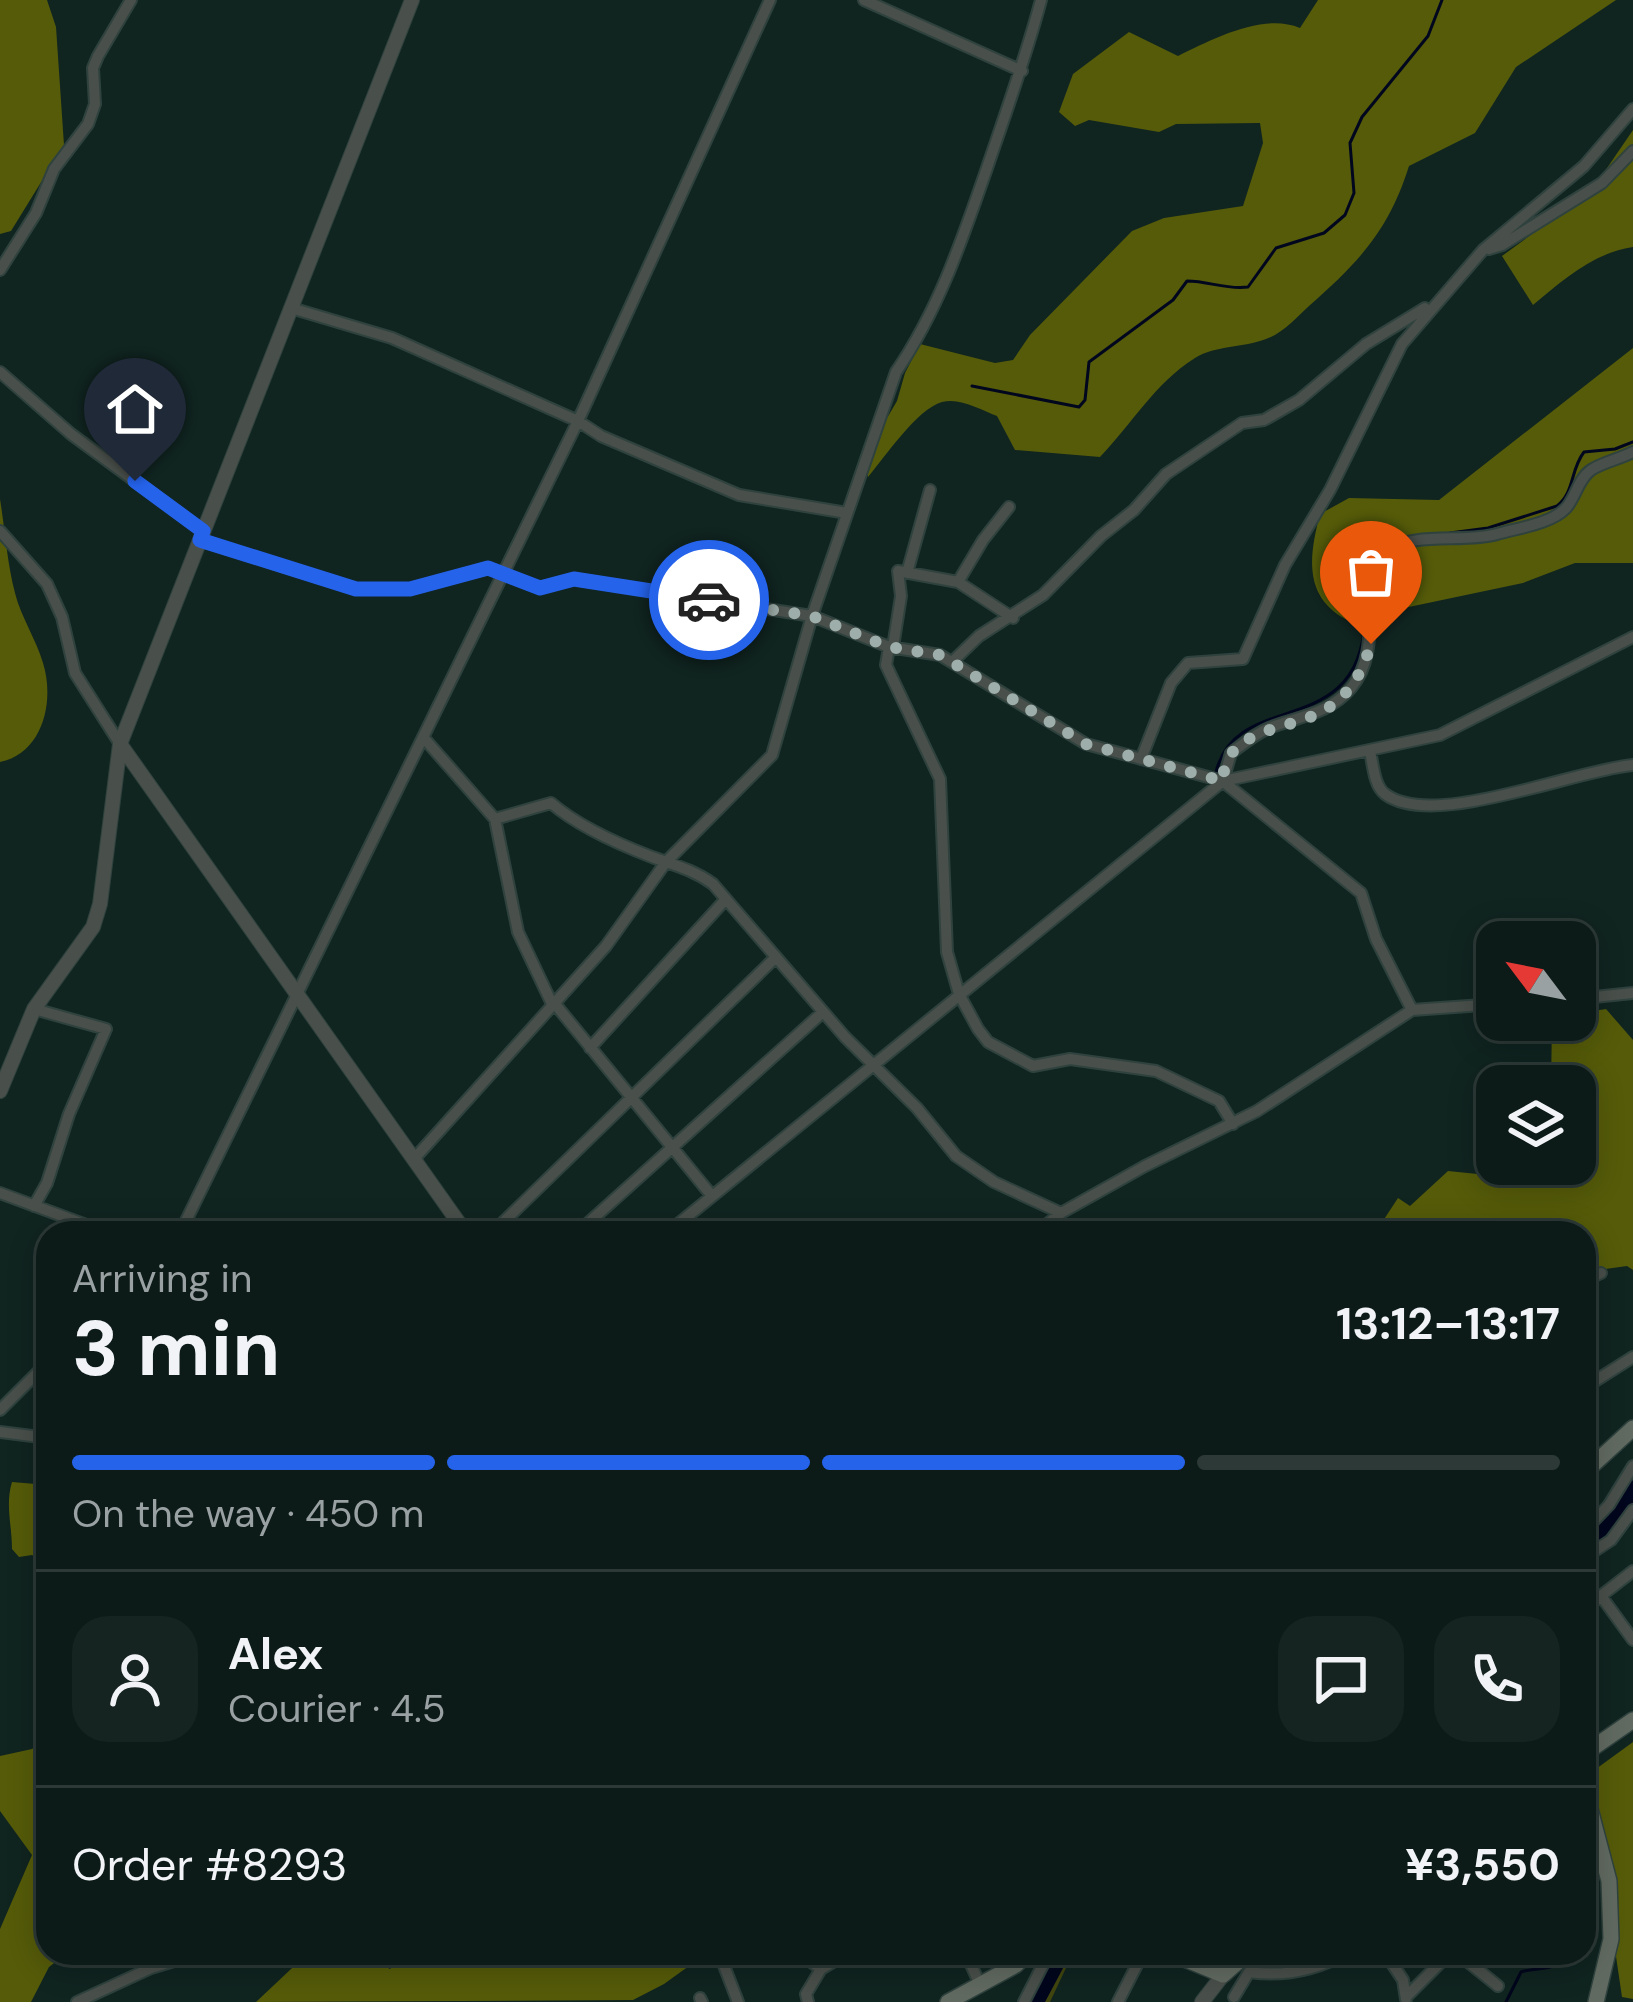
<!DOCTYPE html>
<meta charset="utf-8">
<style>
body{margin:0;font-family:"DM Sans",sans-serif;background:#152421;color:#f1f3f6;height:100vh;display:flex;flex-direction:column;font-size:45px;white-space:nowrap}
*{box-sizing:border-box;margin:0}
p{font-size:39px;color:#9aa1a2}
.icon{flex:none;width:66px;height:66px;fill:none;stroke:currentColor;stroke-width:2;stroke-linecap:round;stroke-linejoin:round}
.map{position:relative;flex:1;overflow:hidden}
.sheet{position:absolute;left:36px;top:1221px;width:1560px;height:744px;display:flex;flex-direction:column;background:#0c1b18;border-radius:36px;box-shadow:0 6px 30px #0003,0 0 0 3px #2c3937}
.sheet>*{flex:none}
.needle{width:78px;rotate:302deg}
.tools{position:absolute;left:1476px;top:921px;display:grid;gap:24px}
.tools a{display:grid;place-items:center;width:120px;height:120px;border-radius:24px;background:#0c1b18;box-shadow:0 6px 30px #0003,0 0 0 3px #2c3937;font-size:60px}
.pin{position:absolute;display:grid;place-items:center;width:102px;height:102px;color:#fff;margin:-123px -51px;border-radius:50% 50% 50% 0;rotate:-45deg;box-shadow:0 0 12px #0007}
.pin .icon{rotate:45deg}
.courier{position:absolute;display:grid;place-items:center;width:120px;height:120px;margin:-60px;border:9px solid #2563eb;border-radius:50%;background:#fff;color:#222;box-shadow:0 3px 15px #0007}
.headline em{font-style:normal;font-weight:700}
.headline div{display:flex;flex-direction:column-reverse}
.headline{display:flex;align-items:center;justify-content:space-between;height:204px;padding:0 36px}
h1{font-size:78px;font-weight:700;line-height:90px}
.bar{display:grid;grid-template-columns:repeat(4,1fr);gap:18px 12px;align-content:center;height:144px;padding:0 36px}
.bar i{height:15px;border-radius:9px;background:#2c3937}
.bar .current{background:#2563eb}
.bar p{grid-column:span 4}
.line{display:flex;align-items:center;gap:30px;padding:0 36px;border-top:3px solid #2c3937}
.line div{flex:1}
.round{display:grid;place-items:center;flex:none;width:126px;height:126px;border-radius:36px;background:#152421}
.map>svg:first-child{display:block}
</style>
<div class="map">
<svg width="1633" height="2002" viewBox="0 0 1633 2002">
<rect width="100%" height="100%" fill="#102420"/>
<path fill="#41460f" d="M1633,1481C1633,1513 1613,1536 1584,1550V1535L1593,1532Z
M1055,1953H1073L1050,2002H1029Z"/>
<path fill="#555b09" d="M0,0H47L56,27L64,145L11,231L0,234Z
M1318,0H1616L1516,67L1475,133L1409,166C1389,230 1359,262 1309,306C1297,317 1282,334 1266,339C1243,348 1216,345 1195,358C1154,384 1132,424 1100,457L1015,450L997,416C981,410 960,397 942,402C917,409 885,457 868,477L863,459L897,401L905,373L920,344L995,363L1013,360L1030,335L1132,231L1164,218L1243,206L1263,143L1260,123L1176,124L1159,132L1089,120L1075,126L1059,112L1073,74L1129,32L1178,56C1211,40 1263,12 1300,28Z
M1633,130V247C1593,253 1563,280 1533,305L1502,256L1592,190Z
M1633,348V563H1575L1523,583L1347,620C1303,597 1309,556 1320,514L1349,498L1439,500Z
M0,499C5,530 7,562 15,593C21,617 36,639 43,663C55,701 43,753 0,762Z
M1606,1009L1633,1040V1270L1627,1266L1584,1272V1233H1375L1398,1198L1410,1206L1448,1171L1517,1178L1527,1164H1575V1086H1551L1552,1021L1575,1020V1014Z
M12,1482L48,1485V1562L32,1555L19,1557L12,1549C12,1525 5,1505 12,1482Z
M48,1736V1953H67L49,1967L31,2002H0V1929L32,1855L0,1811V1756L32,1749Z
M1633,1742V1999L1622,1997L1589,1774Z
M308,1953H362L390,1969L406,1953H509L519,1957L527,1953H707L664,1984L633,2000L256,2002Z"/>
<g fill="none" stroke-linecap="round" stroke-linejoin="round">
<path stroke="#00061d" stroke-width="3" d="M972,386L1079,407L1085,400L1089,362L1173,300L1187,281C1209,281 1226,290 1248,287L1276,248L1324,233L1345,215L1354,193L1350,143L1362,117L1428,36L1442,0
M1450,533L1488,528L1557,506C1575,492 1570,470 1584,452L1615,449L1633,442
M1365,604C1365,574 1371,543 1405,537
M1216,772C1237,687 1360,743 1365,619
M1506,2002L1521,1972C1538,1966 1559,1973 1565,1953"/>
<path stroke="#00061d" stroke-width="16" d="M1584,1544L1599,1535L1633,1489
M1036,2002L1062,1953"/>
<g stroke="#2f423e" stroke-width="14">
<path id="minor" d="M864,0L1022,71
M1489,249L1502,245L1602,183L1633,151
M0,270L36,213L54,169L88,124L95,104L93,68L98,56L131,0
M291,308L392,338L578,421L601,436L739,495L847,513
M0,372L71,434L203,531
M1009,507L983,540L958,582L1013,618
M0,531L47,584L62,617L75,673L120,744
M199,540L356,589H410L488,568L540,588L574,579L812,616L889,647L940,655L1086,744L1223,781L1440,735L1633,637
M907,573L930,490
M889,647L886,665L940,779L947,952L959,994L978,1029L988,1042L1033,1066L1070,1059L1156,1071L1219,1101L1233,1124
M893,647L901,596L898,571L958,582
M952,662L979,636L1043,595L1101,536L1134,510L1166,474L1242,423L1264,420L1299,400L1366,344L1425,308
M423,737L495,819L518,932L553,1006
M1370,751C1373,764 1374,786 1385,794C1433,830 1574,770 1633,765
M1141,759L1171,683L1188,663L1243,659L1285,565L1330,490L1402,344L1483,250L1584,166L1633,109
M1225,783L1361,893L1376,939L1412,1010
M495,819L551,803C579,827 618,844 652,857C674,865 694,870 713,884L845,1037L917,1108L956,1156L994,1182L1061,1213
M1575,999L1633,993
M555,1004L712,1196
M590,1048L726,899
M414,1159L606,946L666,862L772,755L812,616L896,372C939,309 962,240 987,168C1006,112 1026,57 1041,0
M0,1193L108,1233
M34,1206L47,1183L69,1114L106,1029L34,1009
M180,1233L578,421L770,0
M492,1233L776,957
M577,1233L823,1012
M667,1233L1223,781L1231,753C1243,744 1255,734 1269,728C1299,716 1328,715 1351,688C1387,646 1354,577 1388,550C1412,532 1467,543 1497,534C1517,528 1551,524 1566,508C1576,497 1578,479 1591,470C1603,462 1620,459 1633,452
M1036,1233L1061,1213L1145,1166L1257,1111L1412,1010L1497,1004
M1584,1281L1601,1273
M1584,1388L1633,1357
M0,1410L48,1362
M0,1432L48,1438
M1584,1531L1609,1505L1633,1466
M1584,1558L1611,1540L1633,1510
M1601,1596L1633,1640
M1584,1609L1633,1571
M724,1953L723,1963L738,2002
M799,1953L821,1969
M966,1953L980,1985
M1385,1953L1403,1980L1406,1999
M1457,1953L1498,1986
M1234,1997L1249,1972C1284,1977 1317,1970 1347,1953
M1406,1997L1450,1953
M700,1998L702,2002
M77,2002L151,1968L200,1953
M808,2002L806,1994L821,1969L848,1953
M1024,2002L1049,1953
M1118,2002L1143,1953"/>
</g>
<g stroke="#2f423e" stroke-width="16">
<path id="tertiary" d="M120,744L466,1233
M0,1091L34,1009L93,927L100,904L120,744L412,0
M1202,2002L1223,1975"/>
</g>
<g stroke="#2f423e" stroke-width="18">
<path id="secondary" d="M1584,1473L1633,1428
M1584,1754L1633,1720
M1584,1786L1609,1881L1611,1939L1596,2002
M1170,1953L1223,1975L1248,1953
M948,2002L1016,1965L1028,1953"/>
</g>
<use href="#minor" stroke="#494f4a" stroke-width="10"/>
<use href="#tertiary" stroke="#494f4a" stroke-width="14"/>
<use href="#secondary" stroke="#616a61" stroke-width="15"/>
</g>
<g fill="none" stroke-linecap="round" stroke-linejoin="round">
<path stroke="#9eaeaa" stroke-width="12" stroke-dasharray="0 21.6" d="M709,600L812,616L889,647L940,655L1086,744L1223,781C1224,727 1289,731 1323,711C1350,695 1362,673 1371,644"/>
<path stroke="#2563eb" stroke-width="15" d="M135,481L203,531L200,540L356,589H410L488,568L540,588L574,579L709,600"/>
</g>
</svg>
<div class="tools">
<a><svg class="needle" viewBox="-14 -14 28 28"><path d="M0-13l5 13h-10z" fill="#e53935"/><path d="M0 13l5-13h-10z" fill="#9aa1a2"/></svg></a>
<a><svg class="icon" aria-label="layers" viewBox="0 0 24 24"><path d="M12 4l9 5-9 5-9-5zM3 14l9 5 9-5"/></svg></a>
</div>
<div class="pin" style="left:1371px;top:644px;background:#ea580c"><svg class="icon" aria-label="bag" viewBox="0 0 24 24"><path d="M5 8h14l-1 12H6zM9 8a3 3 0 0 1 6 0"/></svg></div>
<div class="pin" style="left:135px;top:481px;background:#1f2937"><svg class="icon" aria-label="home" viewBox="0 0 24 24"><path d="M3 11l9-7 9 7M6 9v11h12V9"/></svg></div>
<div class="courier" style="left:709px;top:600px"><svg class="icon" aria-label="car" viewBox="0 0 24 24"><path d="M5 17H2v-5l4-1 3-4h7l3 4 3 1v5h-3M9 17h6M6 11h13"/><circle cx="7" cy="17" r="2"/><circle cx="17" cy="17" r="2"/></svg></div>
<section class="sheet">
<div class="headline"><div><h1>3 min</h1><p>Arriving in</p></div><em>13:12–13:17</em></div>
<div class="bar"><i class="current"></i><i class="current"></i><i class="current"></i><i></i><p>On the way · 450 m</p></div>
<div class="line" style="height:216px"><a class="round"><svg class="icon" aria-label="person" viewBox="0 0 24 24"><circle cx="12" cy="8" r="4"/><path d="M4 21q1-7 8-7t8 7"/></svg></a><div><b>Alex</b><p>Courier · 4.5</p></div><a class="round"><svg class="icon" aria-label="chat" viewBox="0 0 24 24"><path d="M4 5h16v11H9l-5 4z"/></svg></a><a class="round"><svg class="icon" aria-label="phone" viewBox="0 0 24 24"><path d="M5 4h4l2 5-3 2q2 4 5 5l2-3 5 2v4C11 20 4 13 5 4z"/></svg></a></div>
<div class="line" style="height:156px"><div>Order #8293</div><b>¥3,550</b></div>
</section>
</div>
